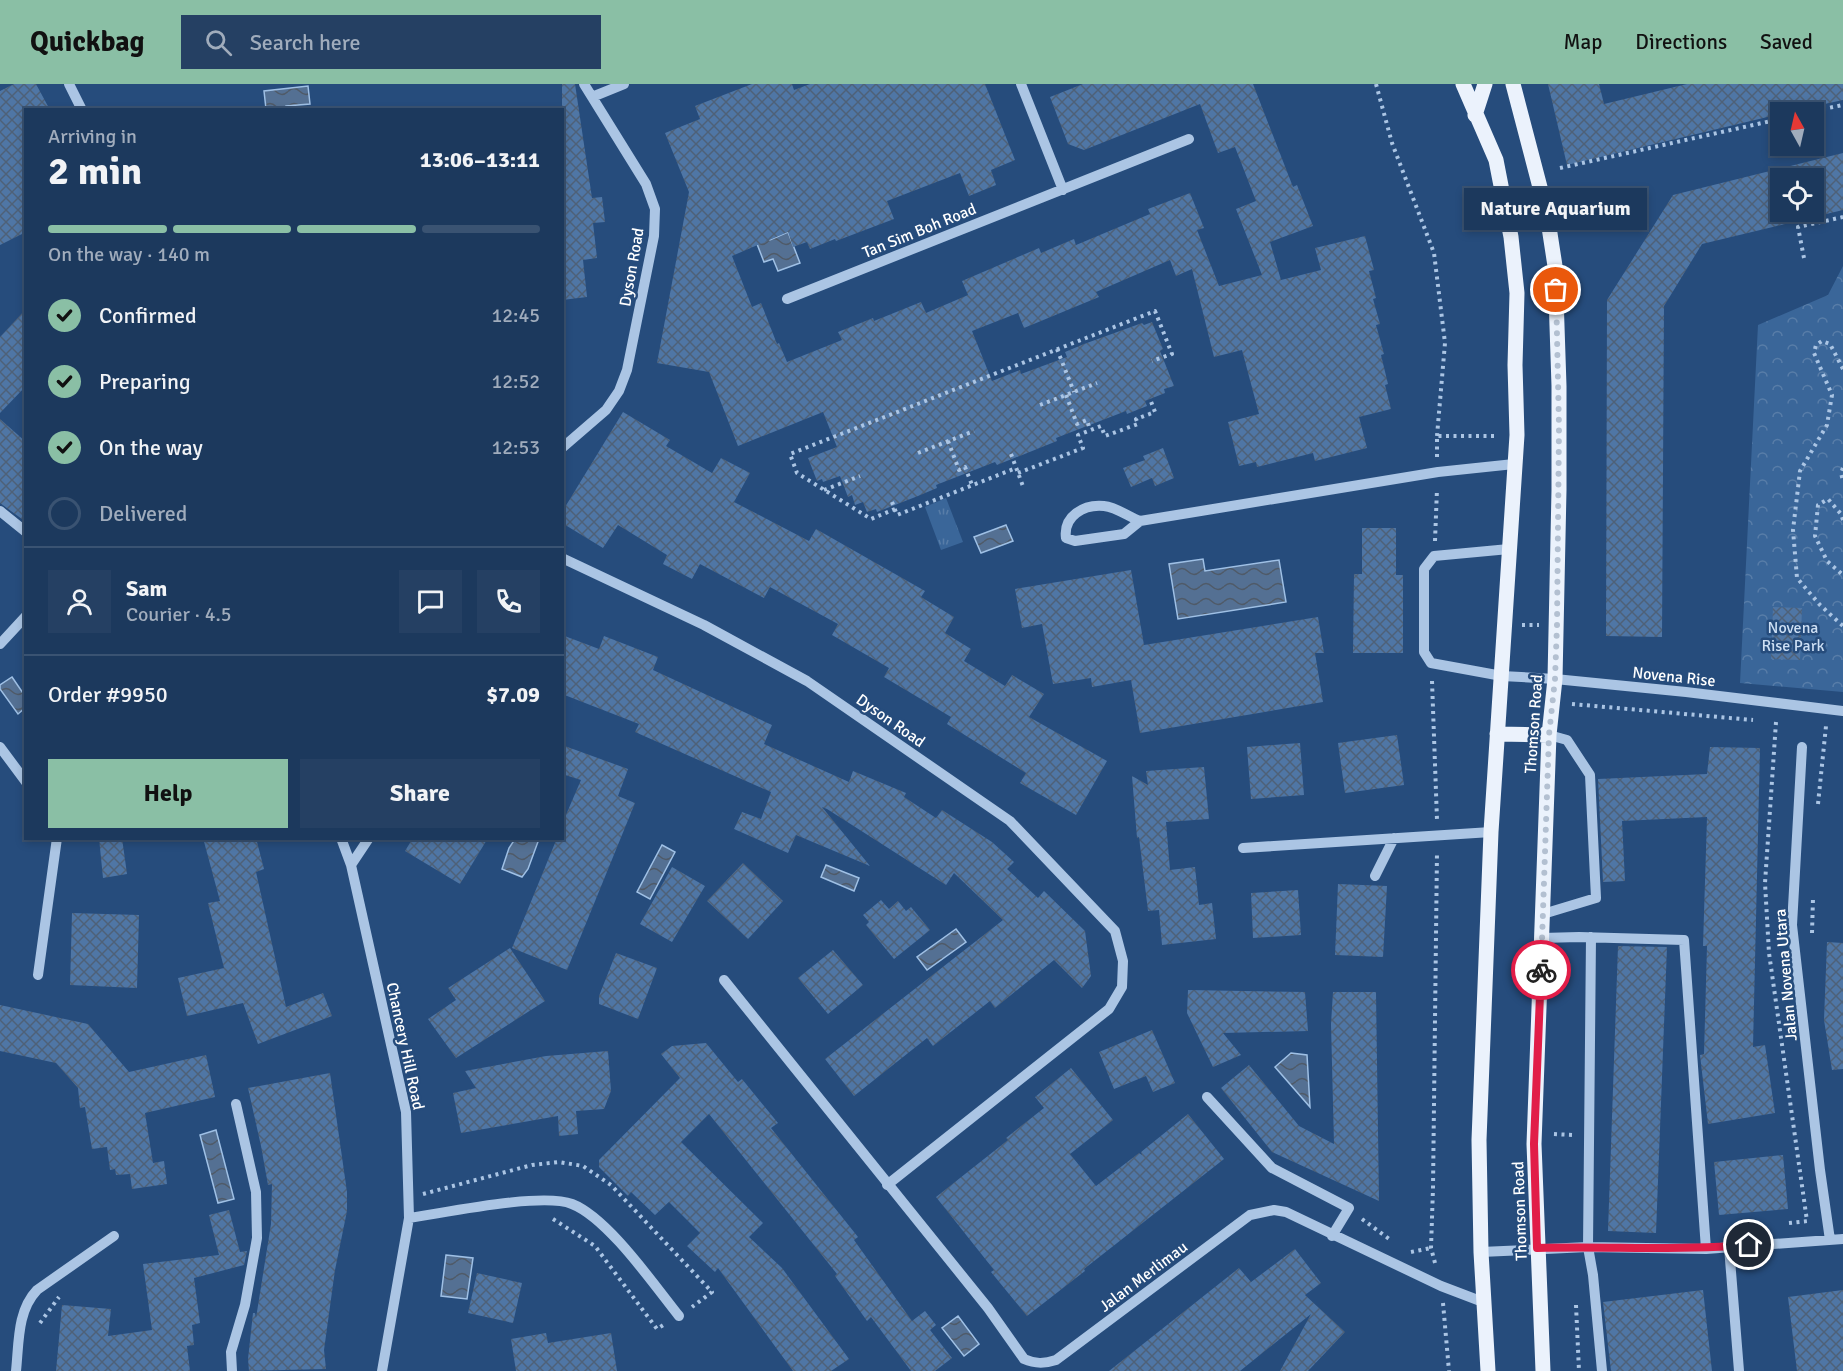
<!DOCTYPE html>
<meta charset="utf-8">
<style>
body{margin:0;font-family:Signika,sans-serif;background:#254063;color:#f1f3f6;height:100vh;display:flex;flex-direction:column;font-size:22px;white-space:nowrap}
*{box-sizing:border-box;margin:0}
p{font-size:20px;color:#a0acbc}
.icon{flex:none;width:33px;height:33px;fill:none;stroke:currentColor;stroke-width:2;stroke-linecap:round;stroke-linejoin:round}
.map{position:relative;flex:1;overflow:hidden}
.side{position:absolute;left:24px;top:24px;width:540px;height:732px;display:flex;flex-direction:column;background:#1c395d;border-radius:0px;box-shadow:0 3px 9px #0003,0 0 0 2px #3a5372}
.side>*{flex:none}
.needle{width:39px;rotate:352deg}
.buttons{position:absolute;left:1770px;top:18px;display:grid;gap:12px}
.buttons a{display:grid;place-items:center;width:54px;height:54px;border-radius:0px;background:#1c395d;box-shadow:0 3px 9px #0003,0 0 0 2px #3a5372;font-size:30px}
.pin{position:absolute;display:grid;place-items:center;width:51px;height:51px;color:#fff;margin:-26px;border:3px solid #fff;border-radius:50%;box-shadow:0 2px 6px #0007}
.courier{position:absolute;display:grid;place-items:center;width:60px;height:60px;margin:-30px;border:4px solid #e11d48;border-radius:50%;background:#fff;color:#222;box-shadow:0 2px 8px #0007}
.bubble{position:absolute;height:42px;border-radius:0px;background:#1c395d;box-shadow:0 3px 9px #0003,0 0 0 2px #3a5372;font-size:20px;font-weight:700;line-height:42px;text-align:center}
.overview em{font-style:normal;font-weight:700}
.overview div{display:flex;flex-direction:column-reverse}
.overview{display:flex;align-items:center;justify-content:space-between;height:102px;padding:0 24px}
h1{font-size:39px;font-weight:700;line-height:45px}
.bar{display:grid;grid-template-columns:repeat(4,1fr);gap:9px 6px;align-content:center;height:72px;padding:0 24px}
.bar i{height:8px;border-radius:4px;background:#3a5372}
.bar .selected{background:#8abfa5}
.bar p{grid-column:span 4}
.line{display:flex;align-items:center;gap:15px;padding:0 24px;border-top:2px solid #3a5372}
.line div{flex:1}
.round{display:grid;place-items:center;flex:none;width:63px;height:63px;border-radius:0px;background:#254063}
ol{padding:0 24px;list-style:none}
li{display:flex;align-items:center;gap:18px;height:66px}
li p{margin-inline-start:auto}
li .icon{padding:6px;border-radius:50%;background:#8abfa5;color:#111;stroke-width:4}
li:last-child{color:#a0acbc}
li i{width:33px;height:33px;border:3px solid #3a5372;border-radius:50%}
.button{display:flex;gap:12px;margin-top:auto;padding:12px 24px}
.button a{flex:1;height:69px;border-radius:0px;background:#8abfa5;color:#111;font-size:24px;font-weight:700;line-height:69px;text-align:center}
.button a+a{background:#254063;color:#f1f3f6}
header{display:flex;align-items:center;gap:36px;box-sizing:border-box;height:84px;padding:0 30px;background:#8abfa5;color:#111}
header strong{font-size:28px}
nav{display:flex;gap:33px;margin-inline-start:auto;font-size:21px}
.search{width:420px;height:54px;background:#254063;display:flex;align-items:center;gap:15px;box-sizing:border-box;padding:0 21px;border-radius:0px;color:#a0acbc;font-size:22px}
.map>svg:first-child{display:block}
</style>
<header>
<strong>Quickbag</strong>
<div class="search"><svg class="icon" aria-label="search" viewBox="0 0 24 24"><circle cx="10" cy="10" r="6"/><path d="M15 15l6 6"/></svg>Search here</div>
<nav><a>Map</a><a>Directions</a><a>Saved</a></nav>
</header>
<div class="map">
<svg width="1843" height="1287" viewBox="0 0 1843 1287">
<defs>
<pattern id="grass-tufts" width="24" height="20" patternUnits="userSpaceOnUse" patternTransform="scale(1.5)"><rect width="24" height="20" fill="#3a6699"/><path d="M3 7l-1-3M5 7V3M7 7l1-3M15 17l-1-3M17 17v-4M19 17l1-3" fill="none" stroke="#587da8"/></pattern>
<pattern id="park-crowns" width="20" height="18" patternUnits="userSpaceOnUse" patternTransform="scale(1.5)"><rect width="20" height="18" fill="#3a6699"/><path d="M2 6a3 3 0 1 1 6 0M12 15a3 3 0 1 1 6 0" fill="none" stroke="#587da8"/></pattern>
<pattern id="water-waves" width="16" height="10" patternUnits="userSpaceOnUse" patternTransform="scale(1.5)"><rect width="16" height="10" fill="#547093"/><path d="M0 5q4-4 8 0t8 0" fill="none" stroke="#4f5a68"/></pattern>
<pattern id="building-cross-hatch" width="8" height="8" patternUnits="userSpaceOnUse" patternTransform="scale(1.5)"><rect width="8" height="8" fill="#4f76a5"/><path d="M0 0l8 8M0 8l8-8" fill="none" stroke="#4e6178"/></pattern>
</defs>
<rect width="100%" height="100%" fill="#264c7c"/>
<path fill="url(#grass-tufts)" d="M946,414L963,458L941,466L925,423Z"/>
<path fill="url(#park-crowns)" d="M1843,182V608L1740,599L1758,241L1828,211Z"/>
<path fill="url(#water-waves)" stroke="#9fc0e5" stroke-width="1.5" d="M308,2L310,20L286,22V25H266L264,7Z
M752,147L770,156L788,148L800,179L778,187L773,175L764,178Z
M1006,441L1013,457L981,469L974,453Z
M1203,475L1205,487L1279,476L1286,518L1178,535L1169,480Z
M12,593L25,612V624L18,630L0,605V601Z
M515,755H539L528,785L522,793L502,785L509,764Z
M662,761L675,768L650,815L637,808Z
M826,781L859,794L854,807L821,793Z
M956,845L966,858L927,886L917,873Z
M1291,969L1307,971L1310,1023L1275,983Z
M216,1046L234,1115L218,1119L200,1051Z
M446,1171L473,1174L467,1215L441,1212Z
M958,1232L979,1260L964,1272L942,1244Z"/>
<path fill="url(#building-cross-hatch)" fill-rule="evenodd" d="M14,0H36L50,26H26V148L0,161V7Z
M562,0H575L592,114L602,113L605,138L593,139L597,174L583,176L587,213L562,216Z
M752,0H792L794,6L810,0H985L1015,76L991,86L996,101L969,112L960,89L887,117L894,135L836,157L835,155L810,165L807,158L793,163L788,148L732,172L752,223L761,219L777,260L779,259L787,278L842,256L838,248L873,234L874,237L921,218L926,229L968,211L962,197L1039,164L1041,169L1074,155L1076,161L1150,130L1148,125L1190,109L1204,144L1197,146L1219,202L1262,191L1236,125L1256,117L1235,63L1218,69L1200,20L1084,66L1068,60L1050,13L1083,0H1253L1293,103L1297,101L1313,142L1270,158L1281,196L1321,186L1315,164L1365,152L1374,186L1369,187L1376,214L1373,215L1380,240L1376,241L1384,270L1381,271L1388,300L1385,301L1391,325L1359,333L1367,364L1315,377L1313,369L1257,383L1256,378L1239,382L1228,338L1259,330L1242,266L1214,273L1192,185L1176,192L1170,176L1096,208L1099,213L1024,244L1018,229L972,247L992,297L1020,286L1021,290L1067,273L1065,268L1084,260L1142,239L1144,241L1152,238L1163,265L1160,267L1174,302L1164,305L1165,309L1145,317L1147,322L1127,330L1126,327L1056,354L1057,357L997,381L995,378L936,401L937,404L918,412L877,428L876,425L867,428L863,418L855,421L852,411L848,413L840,392L823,398L822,395L817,397L808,374L837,363L823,328L738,362L709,288L657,279L689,108L665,49L700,35L695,22Z
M1548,0H1599L1604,20L1687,0H1843V16L1788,28H1780V30L1567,81Z
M1843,69V126L1702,160L1664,222L1662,553L1606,552L1607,216L1673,111ZM1780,94H1814V128H1780Z
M26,225V302L0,329V253Z
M623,328L670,356L666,362L712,389L721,374L750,389L734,418L809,457L816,445L925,507L921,513L954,533L945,549L971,565L964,577L1005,602L1012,591L1044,610L1029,633L1107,677L1076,731L1020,699L1026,689L947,640L951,633L884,593L889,584L832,551L838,540L770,503L764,514L700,480L692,495L663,480L667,471L618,441L603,464L562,439V428Z
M0,335L26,358V438L0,419Z
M1163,364L1174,394L1155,402L1152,394L1131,403L1123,384L1145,376L1143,372Z
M1362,444H1396V491H1403V569H1353L1354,490H1362Z
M1131,486L1144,561L1318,533L1324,569H1315L1323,618L1140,649L1131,596L1092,603L1091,594L1053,600L1042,540L1022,544L1015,505Z
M1773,523L1802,524L1800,576L1771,575Z
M562,551L599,565L604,552L658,573L653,586L772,641L764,660L849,698L853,687L906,709L904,713L936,734L942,726L992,758L1014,778L1007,785L1038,814L1044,807L1085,847L1091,892L1082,904L1054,876L995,924L990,917L933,962L927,954L854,1012L825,975L1003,836L954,789L946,801L827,725L822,723L870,782L796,751L788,769L734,745L742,728L761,735L771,708L635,648L639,640L562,610Z
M1397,651L1404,701L1345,709L1338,659Z
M1300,659L1304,711L1251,715L1247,663Z
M562,661L628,685L618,712L635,719L567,886L512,864L557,754H562V740L581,696L562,690Z
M1710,663L1760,664L1753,963L1765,961L1775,1029L1708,1040L1700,971L1704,970L1707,862H1703L1707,733L1622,737L1625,797L1603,798L1598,695L1707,690Z
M1204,683L1209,735L1166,738L1170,786L1195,783L1199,821L1212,819L1216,855L1162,861L1159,826L1148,827L1139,753L1137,754L1132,692L1148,701L1146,687Z
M99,754H122L127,790L103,794Z
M203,754H256L264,785L256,788L286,923L323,909L332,932L258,960L243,919L187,932L178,894L224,884L208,819L220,817Z
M413,754H488L460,800L405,767Z
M743,779L783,817L748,855L707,817Z
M672,783L705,802L672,858L640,840Z
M1338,800L1387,802L1383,873L1335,871Z
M1298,806L1301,851L1253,854L1251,809Z
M881,816L889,825L898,817L906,827L911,823L930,846L894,875L866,841L869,838L863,831Z
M72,829L139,831L137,904L70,901Z
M1827,858L1843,859V985L1832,986L1824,936Z
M1618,862L1667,863L1656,1149L1608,1147Z
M510,864L545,917L456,974L428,935L456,916L448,904Z
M833,866L863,901L828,930L798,894Z
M616,869L657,884L638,935L599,920V912Z
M1188,906L1305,908L1308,947L1223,949L1241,971L1213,983L1187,929Z
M1333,908H1376L1379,1117L1272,1068L1221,1004L1249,981L1299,1042L1334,1060L1331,940Z
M0,921L88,940L129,988L206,971L215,1013L145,1029L153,1079L164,1077L167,1100L132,1105L130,1090L116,1091L115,1085L110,1086L107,1063L92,1065L85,1023L80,1024L78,1004L56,979L0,967Z
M1152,946L1175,999L1153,1008L1146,992L1114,1005L1099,968Z
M706,959L738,998L742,995L778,1039L771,1044L858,1153L854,1156L912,1237L925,1227L936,1241L930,1246L952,1274L935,1287H911L871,1233L867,1237L835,1192L837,1190L709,1030L681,1058L763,1139L749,1153L782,1184L849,1275L831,1287H793L718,1184L715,1188L687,1162L700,1149L669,1118L655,1131L631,1108L628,1112L599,1083V1076L680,994L661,970L672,962Z
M608,967L611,1007L604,1025L576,1027L578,1050L559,1052L558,1032L461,1049L453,1009L476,1004L465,987L546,972Z
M1071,984L1113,1036L1070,1070L1096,1102L1139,1069L1142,1071L1141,1068L1188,1030L1224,1075L1084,1185L1085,1187L1027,1232L991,1188L994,1186L936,1113L1008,1056L1006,1054L1044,1024L1035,1013Z
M330,989L347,1108V1127L335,1186L324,1266L326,1285L249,1287L248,1275L253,1229H255L256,1234L271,1140L272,1100L268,1101L261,1062L248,1004Z
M1783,1071L1788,1125L1719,1131L1714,1078Z
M229,1126L240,1168L247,1167L244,1181L194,1194L200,1239L192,1241L194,1261L187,1262L190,1287H56L62,1221L111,1225L108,1252L152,1246L143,1180L219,1171L209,1131Z
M1295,1165L1321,1199L1305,1211L1345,1248L1308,1287H1280L1311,1230L1240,1287H1109L1239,1184L1251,1198Z
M477,1189L522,1199L513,1239L468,1229Z
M1703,1206L1712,1287H1611L1603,1218Z
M1843,1206V1287H1797L1788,1213Z
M546,1249L548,1259L611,1249L617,1287H516L511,1255Z"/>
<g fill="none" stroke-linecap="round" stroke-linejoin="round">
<path stroke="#abc5e4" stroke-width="4" stroke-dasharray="3 4.5" stroke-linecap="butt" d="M1376,0L1392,59L1434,169L1445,259L1437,352
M1808,28L1843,21
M1560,84L1780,35
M1804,174L1798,143L1843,133
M1057,265L1074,308
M1843,285L1830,260L1822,257L1816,261L1814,269L1832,311L1827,341L1800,387L1793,446L1797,494L1820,521L1843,542
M1066,311L1077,340L1087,336L1090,346
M1040,321L1097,299
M948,357L959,386L965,383L972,401
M918,369L974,347
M1011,370L1024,405
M1437,373V352H1497
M1843,384L1841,389L1843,397
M1018,389L1083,364L1078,351L1101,342L1105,352L1138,340L1136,335L1155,328L1150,315
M824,406L860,392
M892,418L897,431L1016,384
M895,425L871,435L797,389L790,370L1155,227L1172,270L1152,277
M1843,436L1841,430L1828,415L1818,421L1815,452L1827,477L1843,491
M1435,457L1437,405
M1522,541H1539
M1432,597L1437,736
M1572,620L1753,636
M1776,638L1765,799L1769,869L1807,1137
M1818,720L1826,642
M1812,849L1813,814
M1554,1050L1573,1051
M423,1110L532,1081L559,1078L583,1082L611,1101L712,1208L692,1223
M553,1135L595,1162L657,1245L665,1240
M1362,1135L1392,1157
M1789,1139L1808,1137
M1411,1168L1431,1164
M1435,1179L1431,1164L1433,1104L1437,768
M1443,1219L1449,1287
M1576,1221L1579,1287
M40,1239L59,1213"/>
<path stroke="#abc5e4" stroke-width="10" d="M69,0L82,26
M1021,0L1063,106
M592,13L624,0
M787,215L1189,55
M562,364L606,326L619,307L627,286L654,152L655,125L646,100L584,0
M0,427L26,448
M1140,437C1129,433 1116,423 1104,422C1084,420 1063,432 1066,454L1075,457L1124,450L1140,437L1438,388L1514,380
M1509,465L1434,472L1424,485V568L1431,579L1502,592L1555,595L1686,608L1843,627
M562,474L704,541L807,597L1010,737L1115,847L1123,877L1122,903L1109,925L887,1101
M0,560L26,532
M0,663L26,698
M1802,663L1792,841L1820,1086L1830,1156
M341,754L351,781L406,1028L409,1134L382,1287
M1243,764L1491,748
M351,781L369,754
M1375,792L1394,754
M1543,830L1596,814L1590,691L1567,656L1549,651
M1591,853L1588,1163L1593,1191L1602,1287
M1542,854L1579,853L1684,856L1706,1165
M38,891L57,754
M724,896L988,1224L1024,1275C1035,1280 1044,1280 1056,1276L1250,1131L1274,1126L1286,1128L1441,1202L1483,1218
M1207,1013L1272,1084L1349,1124L1332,1152
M409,1134C444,1129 542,1108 572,1120C608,1134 654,1201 679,1232
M1729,1163L1739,1287
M1481,1168L1588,1163L1706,1165L1843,1155
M16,1287C19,1259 17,1227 37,1206L114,1152
M232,1287L231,1268L245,1221L257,1154L256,1108L236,1020"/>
<path stroke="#ebf2fc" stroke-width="15" d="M1463,0L1496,76L1511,153L1517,209L1515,281L1517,351L1491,748L1479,1056L1481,1168L1488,1287
M1513,0L1547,130L1555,182L1559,302V406L1555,595L1549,651L1534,1060L1543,1287
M1475,31L1485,0
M1497,650L1549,651"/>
</g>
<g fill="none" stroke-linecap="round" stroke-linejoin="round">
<path stroke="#b3c0d1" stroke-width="6" stroke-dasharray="0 10.8" d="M1541,886L1549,651L1555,595L1557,541L1559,343L1556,206"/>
<path stroke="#e11d48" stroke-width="8" d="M1541,886L1534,1060L1537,1164C1608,1162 1679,1167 1749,1161"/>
</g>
<g text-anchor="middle" stroke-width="5" stroke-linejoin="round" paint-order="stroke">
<g font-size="16" fill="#fff" stroke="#264c7c">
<text transform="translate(919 146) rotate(-22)" y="6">Tan Sim Boh Road</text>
<text transform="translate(631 183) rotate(-80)" y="6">Dyson Road</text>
<text transform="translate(1674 592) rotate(6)" y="6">Novena Rise</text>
<text transform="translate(891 636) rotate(35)" y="6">Dyson Road</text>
<text transform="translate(1533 640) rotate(-86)" y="6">Thomson Road</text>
<text transform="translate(1785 891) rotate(-95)" y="6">Jalan Novena Utara</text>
<text transform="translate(406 962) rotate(78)" y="6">Chancery Hill Road</text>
<text transform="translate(1519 1127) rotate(-92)" y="6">Thomson Road</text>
<text transform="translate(1143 1192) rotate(-37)" y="6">Jalan Merlimau</text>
</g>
<g font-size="16" fill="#cddff4" stroke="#264c7c">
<text x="1793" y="549">Novena<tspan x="1793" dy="18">Rise Park</tspan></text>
</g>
</g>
</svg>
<div class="buttons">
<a><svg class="needle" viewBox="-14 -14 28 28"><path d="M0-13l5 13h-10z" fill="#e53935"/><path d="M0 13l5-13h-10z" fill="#a0acbc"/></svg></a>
<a><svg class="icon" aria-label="locate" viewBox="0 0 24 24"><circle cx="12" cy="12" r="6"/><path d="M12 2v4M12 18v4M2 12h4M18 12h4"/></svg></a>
</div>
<div class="pin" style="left:1556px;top:206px;background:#ea580c"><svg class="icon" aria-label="bag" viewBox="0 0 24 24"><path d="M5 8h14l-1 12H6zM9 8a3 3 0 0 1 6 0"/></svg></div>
<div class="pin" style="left:1749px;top:1161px;background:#1f2937"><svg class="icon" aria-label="home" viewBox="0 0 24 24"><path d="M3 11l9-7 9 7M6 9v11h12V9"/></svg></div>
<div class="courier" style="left:1541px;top:886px"><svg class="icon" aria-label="bike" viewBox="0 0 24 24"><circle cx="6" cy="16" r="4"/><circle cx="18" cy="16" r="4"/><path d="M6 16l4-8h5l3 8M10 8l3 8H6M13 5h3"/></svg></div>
<div class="bubble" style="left:1464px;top:104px;width:183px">Nature Aquarium</div>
<section class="side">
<div class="overview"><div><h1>2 min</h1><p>Arriving in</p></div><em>13:06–13:11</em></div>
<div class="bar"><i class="selected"></i><i class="selected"></i><i class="selected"></i><i></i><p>On the way · 140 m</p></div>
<ol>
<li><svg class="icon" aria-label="check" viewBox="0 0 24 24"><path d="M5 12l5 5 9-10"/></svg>Confirmed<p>12:45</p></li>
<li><svg class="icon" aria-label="check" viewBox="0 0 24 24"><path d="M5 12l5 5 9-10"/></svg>Preparing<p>12:52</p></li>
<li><svg class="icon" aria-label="check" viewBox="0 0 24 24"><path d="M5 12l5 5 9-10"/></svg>On the way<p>12:53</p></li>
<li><i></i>Delivered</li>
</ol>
<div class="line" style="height:108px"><a class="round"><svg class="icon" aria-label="person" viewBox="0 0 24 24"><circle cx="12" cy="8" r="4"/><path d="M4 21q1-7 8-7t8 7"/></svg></a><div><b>Sam</b><p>Courier · 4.5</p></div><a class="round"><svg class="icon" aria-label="chat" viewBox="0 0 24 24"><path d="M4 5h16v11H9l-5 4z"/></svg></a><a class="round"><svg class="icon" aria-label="phone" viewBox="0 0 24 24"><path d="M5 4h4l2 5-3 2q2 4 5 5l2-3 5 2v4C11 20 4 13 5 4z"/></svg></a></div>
<div class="line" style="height:78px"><div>Order #9950</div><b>$7.09</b></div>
<div class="button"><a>Help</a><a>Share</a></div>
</section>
</div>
